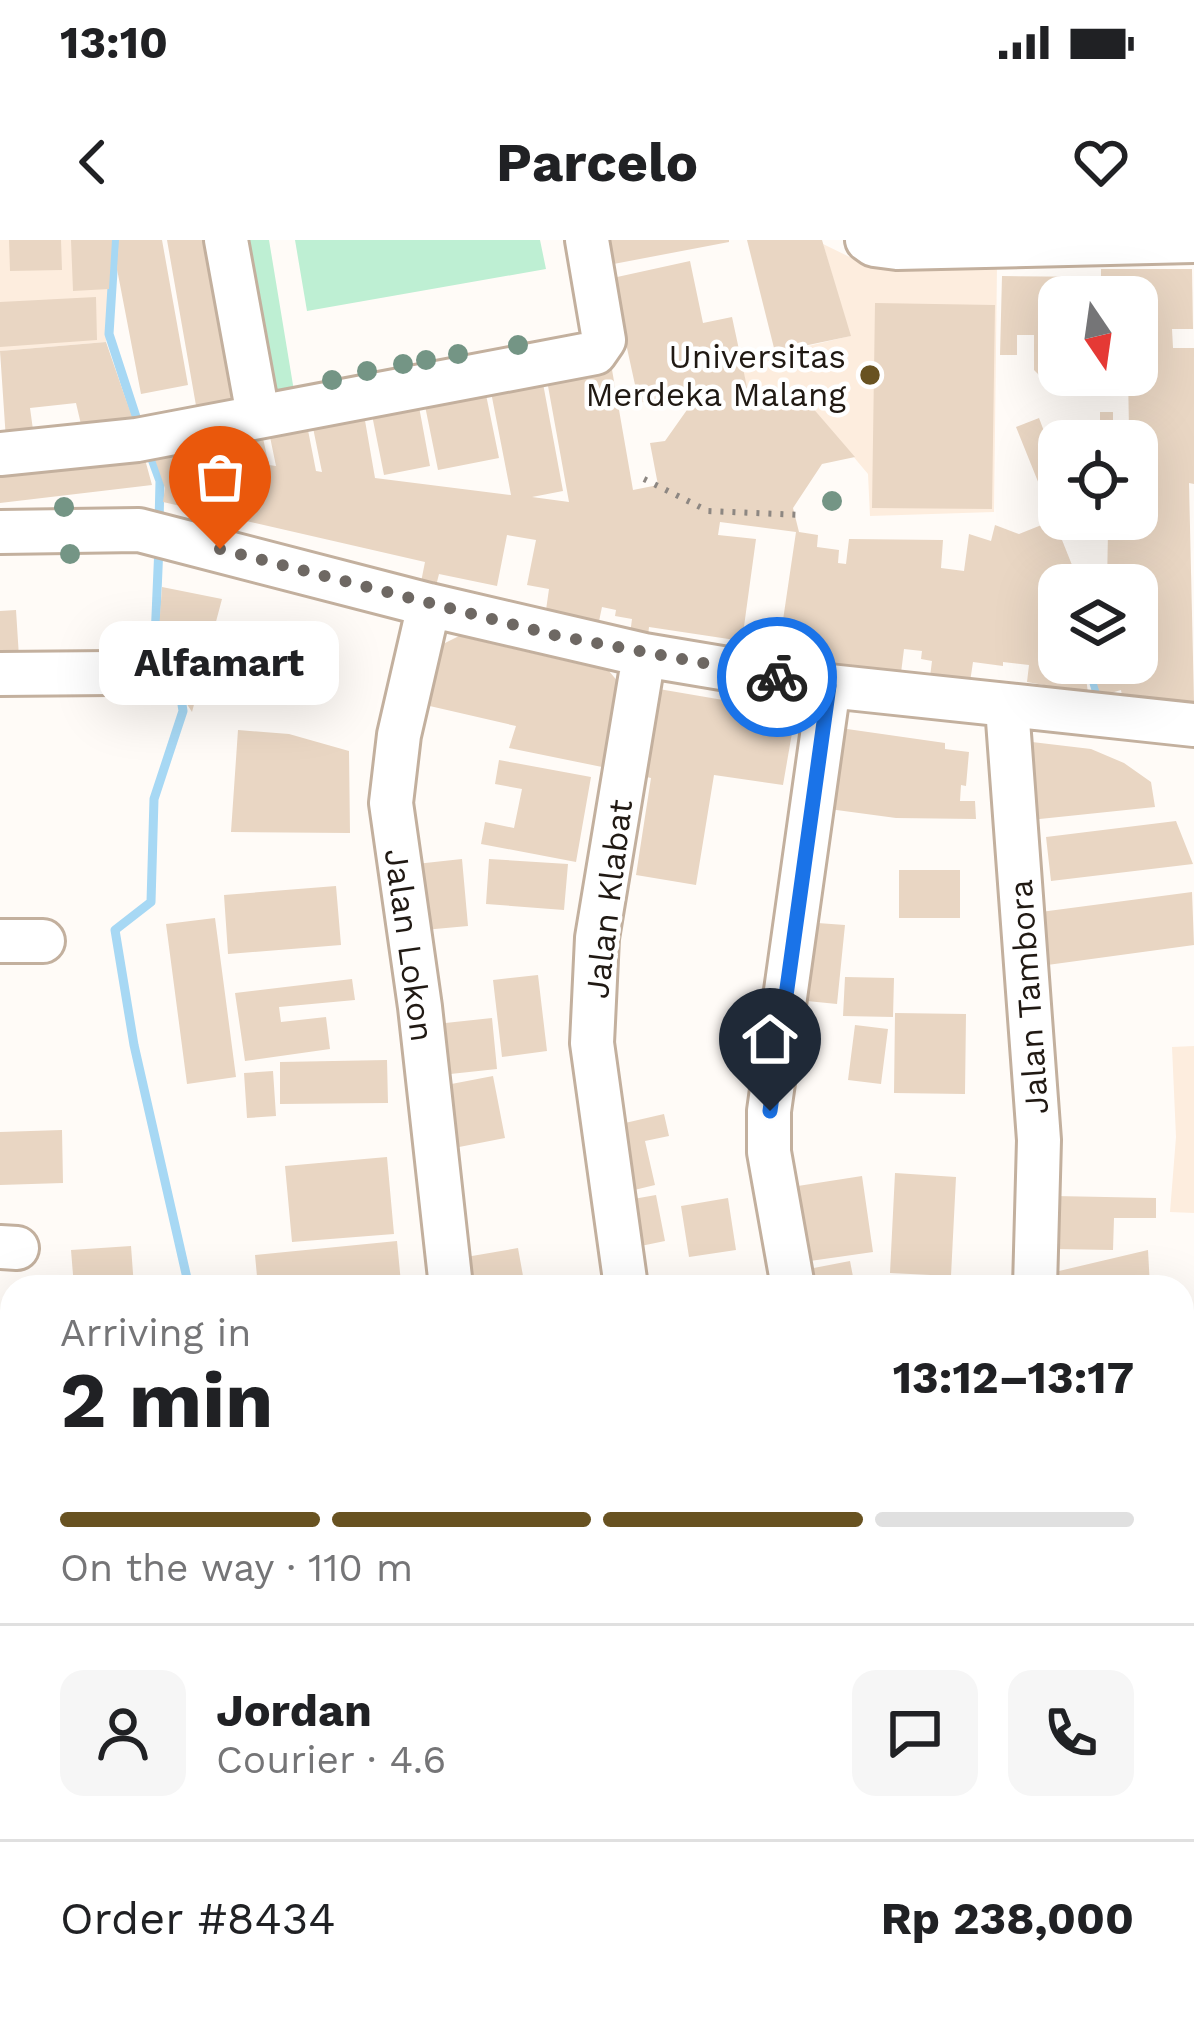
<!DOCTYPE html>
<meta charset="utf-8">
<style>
body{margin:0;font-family:"Work Sans",sans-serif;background:#f6f6f6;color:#202124;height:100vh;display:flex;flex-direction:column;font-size:45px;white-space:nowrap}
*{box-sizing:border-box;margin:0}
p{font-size:39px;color:#757577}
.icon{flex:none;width:66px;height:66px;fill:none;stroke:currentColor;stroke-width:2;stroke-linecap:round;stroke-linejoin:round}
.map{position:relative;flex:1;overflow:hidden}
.drawer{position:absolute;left:0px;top:1035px;width:1194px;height:747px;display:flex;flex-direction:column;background:#fff;border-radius:36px 36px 0 0;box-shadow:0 12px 48px #0002}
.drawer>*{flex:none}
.needle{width:78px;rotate:167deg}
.controls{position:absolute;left:1038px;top:36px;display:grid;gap:24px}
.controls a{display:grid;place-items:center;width:120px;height:120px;border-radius:24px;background:#fff;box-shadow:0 12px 48px #0002;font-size:60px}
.pin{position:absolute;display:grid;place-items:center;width:102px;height:102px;color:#fff;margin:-123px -51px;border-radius:50% 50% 50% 0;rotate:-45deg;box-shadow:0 0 12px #0007}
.pin .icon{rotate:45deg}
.courier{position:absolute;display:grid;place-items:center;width:120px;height:120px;margin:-60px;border:9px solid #1a73e8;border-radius:50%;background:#fff;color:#222;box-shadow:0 3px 15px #0007}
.bubble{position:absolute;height:84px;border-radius:24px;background:#fff;box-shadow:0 12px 48px #0002;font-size:39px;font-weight:700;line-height:84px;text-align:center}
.summary em{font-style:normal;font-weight:700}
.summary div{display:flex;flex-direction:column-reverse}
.summary{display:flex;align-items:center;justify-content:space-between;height:204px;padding:0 60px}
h1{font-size:78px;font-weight:700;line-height:90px}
.bar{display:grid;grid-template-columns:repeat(4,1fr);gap:18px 12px;align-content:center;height:144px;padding:0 60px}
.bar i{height:15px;border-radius:9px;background:#e0e0e0}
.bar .current{background:#685221}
.bar p{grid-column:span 4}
.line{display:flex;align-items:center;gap:30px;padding:0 60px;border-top:3px solid #e0e0e0}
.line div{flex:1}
.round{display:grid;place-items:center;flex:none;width:126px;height:126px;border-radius:24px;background:#f6f6f6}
.status{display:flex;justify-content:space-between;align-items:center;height:84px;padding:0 60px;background:#fff;direction:ltr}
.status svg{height:33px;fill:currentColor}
header{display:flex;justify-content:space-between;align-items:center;height:156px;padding:0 60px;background:#fff;font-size:54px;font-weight:700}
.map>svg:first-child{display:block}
</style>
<div class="status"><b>13:10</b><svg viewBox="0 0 49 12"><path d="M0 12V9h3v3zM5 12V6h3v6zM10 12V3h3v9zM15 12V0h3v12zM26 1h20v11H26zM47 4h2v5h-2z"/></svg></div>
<header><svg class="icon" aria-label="back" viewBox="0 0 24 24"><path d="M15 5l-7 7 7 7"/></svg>Parcelo<svg class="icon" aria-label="heart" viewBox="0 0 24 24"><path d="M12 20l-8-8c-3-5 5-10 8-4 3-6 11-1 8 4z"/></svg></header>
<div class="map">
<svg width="1194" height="1781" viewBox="0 0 1194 1781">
<rect width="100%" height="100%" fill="#fffbf7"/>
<path fill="#fdedde" d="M0,0H112L106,102L0,111Z
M823,4L864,24L997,26L994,272L870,276L868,234L799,152L747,147L741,122L850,96Z
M1194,806V973L1170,972L1176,897L1172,807Z"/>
<path fill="#beefd3" d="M236,0H269L295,157L266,162Z
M295,0H540L546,29L307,71Z"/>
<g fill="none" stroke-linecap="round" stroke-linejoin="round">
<path stroke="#a7d8f4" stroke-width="9" d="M115,0L109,94L137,180
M149,211L160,241L159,284
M159,306L154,422L181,458L183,471L154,559L151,662L115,690L134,805L189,1047
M1088,423L1099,460
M446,1770L448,1781"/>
</g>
<path fill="#e9d6c3" d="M9,0H61L62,30L10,31Z
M71,0H112L109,49L73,51Z
M119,0H162L188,145L141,154L117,29Z
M167,0H219L250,167L198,177Z
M598,0H729V2L603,26Z
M747,0H822L851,96L775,112Z
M690,21L703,83L732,77L747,147L799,152L855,217L822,224L793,268L799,292L818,295L817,307L839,310L838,323L846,324L849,299L943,300L941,328L964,331L969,294L991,301L995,285L1019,294L1054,280L1080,345H1059V423H1084L1088,453L1027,442L1029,425L1003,422V426L973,422L970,442L930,437L932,421L921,419L922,411L904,409L901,433L800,419L805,384L783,380L796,292L720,282L718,295L756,299L742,401L649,387L648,396L630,394L632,379L615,376L616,370L602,367L598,386L545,377L549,349L527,345L536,300L507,295L497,346L439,334L435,350L420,347L425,322L163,262L165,248L152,211L219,219L214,195L260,185L269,225L276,226L269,192L307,185L316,231L322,232L311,178L363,169L375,238L511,255L490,147L542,138L563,251L532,257L569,262L546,135L611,124L633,250L658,245L650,203L665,201L701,150L639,163L625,99L620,101L608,39Z
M1101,29H1192L1193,89H1172L1173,108H1194V244L1189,243L1194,462L1122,456L1121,450L1101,456L1091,426L1137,423V345H1107L1108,291H1095L1094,279H1137V201H1104V190H1100V172H1113V190H1129L1128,135H1137V57H1059V138H1042L1034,130V95H1017V115H1000L1002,36L1101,37Z
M96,57L97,100L0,107V62Z
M875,63L995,65L992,269L872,268Z
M106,102L135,186L83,193L76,163L30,168L34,197L6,200L0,111Z
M1065,135H1100V155H1066Z
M484,145L499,218L438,230L423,156Z
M417,156L430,226L384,235L370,165Z
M1039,178L1059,231V265L1049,269L1016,187Z
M143,212L152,245L0,263V229Z
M162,347L222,359L192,472L157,418Z
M16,370L19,417L0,418V371Z
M459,396L609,431L624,449L607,528L509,508L516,486L421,464L435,408Z
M653,448L729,461L731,451L759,457L755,473L785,478L783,491L792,493L783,545L714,535L696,645L636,635L651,538L638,535Z
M840,488L945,503V509L969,512L966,546L961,545L960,561H975L976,579L896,578L829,569Z
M238,490L289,494L349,511L350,593L231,592Z
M1032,502L1091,509L1124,523L1151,542L1155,567L1030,580L1024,516Z
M499,520L591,537L576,622L481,604L485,582L514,588L522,549L495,544Z
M1176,581L1193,624L1051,641L1046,597Z
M462,619L468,686L424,690L416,624Z
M489,619L568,624L564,670L486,664Z
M899,630H960V678H899Z
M336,646L341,705L228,714L224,655Z
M1192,652L1194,705L1040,726L1033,673Z
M215,678L236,837L187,844L166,684Z
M804,682L845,685L837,764L797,760Z
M538,735L547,811L502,817L493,740Z
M845,737L894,738L893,777L843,776Z
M352,739L355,760L279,767L281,782L326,777L330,809L245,821L235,753Z
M895,773L966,774L965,854L894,853Z
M492,778L497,829L441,835L436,784Z
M855,785L888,789L881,844L848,840Z
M387,820L388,863L280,864V822Z
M273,831L276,876L247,878L244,833Z
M493,836L505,898L454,908L441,846Z
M664,874L669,896L645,901L655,945L626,952L612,886Z
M62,890L63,943L0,945V892Z
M387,917L394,994L292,1002L285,926Z
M895,933L956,937L951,1036L890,1033Z
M862,936L873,1012L796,1023L785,948Z
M656,955L665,1001L631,1008L622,961Z
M1055,956L1156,958V978H1114L1113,1010L1054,1009Z
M728,958L736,1010L689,1017L681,966Z
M397,1001L401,1043L258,1047L255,1015Z
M131,1006L134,1047H74L71,1010Z
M518,1008L525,1047H472L466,1017Z
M1148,1010L1150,1047H1057L1059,1031Z
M850,1021L855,1047H796L793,1032Z
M1182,1190L1194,1191L1191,1246L1182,1245Z
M1194,1348V1427L1182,1428V1349Z
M1194,1461V1550H1191L1182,1463Z
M98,1770H206L208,1781H99Z
M553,1770H645V1781H553Z
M653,1770L781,1772V1781H653Z
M827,1770H894L896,1781H829Z
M954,1770H1040L1041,1781H955Z
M1182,1770L1183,1781H1090V1771Z"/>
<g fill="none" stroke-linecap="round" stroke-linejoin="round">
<g stroke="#c3b09e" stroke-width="48">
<path id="minor" d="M226,0L258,175
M867,0L874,5L897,8L1194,1
M0,214L137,200L595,113L604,100L587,0
M0,292L139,290L429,365L644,415L829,446L1194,485
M429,365L399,495L391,563L420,767L451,1047
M0,434L111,433
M1007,467L1039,900L1035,1047
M0,701H43
M0,1007L17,1008
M626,1047L592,803L597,698L644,415
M793,1047L769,912V871L829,446
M1182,1154L1194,1155
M0,1744H12
M535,1770L537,1781
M814,1770L815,1781
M1076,1770L1077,1781"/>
</g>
<g stroke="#9b7533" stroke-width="60">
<path id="major" d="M0,1550L12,1611
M43,1770L45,1781"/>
</g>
<path stroke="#8d8782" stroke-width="6" stroke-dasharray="3 9" stroke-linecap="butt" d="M644,239L708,271L804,275"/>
<use href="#minor" stroke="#fff" stroke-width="42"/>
<use href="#major" stroke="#ebca8f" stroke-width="54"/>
</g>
<g fill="#749585">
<circle cx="518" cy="105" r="10"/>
<circle cx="458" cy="114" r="10"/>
<circle cx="426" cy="120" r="10"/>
<circle cx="403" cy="124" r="10"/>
<circle cx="367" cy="131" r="10"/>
<circle cx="332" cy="140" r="10"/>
<circle cx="832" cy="261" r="10"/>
<circle cx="64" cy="267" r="10"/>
<circle cx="70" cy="314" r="10"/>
</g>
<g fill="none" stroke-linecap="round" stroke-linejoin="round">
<path stroke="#6e6863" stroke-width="12" stroke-dasharray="0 21.6" d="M220,309L554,395L777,437"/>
<path stroke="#1a73e8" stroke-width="15" d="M770,871L829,446L777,437"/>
</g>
<circle fill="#685221" stroke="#fff" stroke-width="4.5" cx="870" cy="135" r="12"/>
<g text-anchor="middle" stroke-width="9" stroke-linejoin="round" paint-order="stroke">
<g font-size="33" fill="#201913" stroke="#fff" text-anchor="end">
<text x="846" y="128">Universitas<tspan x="846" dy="38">Merdeka Malang</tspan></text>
</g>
<g font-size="33" fill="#201913" stroke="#fff">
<text transform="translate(608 659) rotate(-83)" y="12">Jalan Klabat</text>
<text transform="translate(410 705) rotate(82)" y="12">Jalan Lokon</text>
<text transform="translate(1028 757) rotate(-94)" y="12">Jalan Tambora</text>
</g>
</g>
</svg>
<div class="controls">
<a><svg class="needle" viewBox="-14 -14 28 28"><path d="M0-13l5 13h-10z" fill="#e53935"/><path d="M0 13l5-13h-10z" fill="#757577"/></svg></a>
<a><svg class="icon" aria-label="locate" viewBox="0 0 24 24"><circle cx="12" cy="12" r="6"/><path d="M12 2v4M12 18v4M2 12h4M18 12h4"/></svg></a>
<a><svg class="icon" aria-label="layers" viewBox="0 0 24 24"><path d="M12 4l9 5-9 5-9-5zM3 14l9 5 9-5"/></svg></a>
</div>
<div class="pin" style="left:220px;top:309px;background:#ea580c"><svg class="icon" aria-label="bag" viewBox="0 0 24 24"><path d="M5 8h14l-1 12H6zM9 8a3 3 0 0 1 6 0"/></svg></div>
<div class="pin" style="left:770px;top:871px;background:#1f2937"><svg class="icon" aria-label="home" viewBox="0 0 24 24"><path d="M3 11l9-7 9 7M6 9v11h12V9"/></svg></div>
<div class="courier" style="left:777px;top:437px"><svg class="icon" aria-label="bike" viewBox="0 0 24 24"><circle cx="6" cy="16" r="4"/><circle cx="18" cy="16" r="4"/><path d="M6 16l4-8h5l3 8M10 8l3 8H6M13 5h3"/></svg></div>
<div class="bubble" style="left:99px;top:381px;width:240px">Alfamart</div>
<section class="drawer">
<div class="summary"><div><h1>2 min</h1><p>Arriving in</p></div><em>13:12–13:17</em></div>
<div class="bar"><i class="current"></i><i class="current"></i><i class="current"></i><i></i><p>On the way · 110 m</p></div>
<div class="line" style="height:216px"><a class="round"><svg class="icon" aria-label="person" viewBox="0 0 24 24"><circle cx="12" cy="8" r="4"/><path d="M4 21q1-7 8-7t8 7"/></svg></a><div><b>Jordan</b><p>Courier · 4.6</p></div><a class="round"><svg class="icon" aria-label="chat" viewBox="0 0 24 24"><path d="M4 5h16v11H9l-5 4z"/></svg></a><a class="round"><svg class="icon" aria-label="phone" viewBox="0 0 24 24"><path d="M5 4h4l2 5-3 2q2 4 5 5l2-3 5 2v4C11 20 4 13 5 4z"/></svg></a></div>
<div class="line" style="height:156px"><div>Order #8434</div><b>Rp 238,000</b></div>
</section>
</div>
